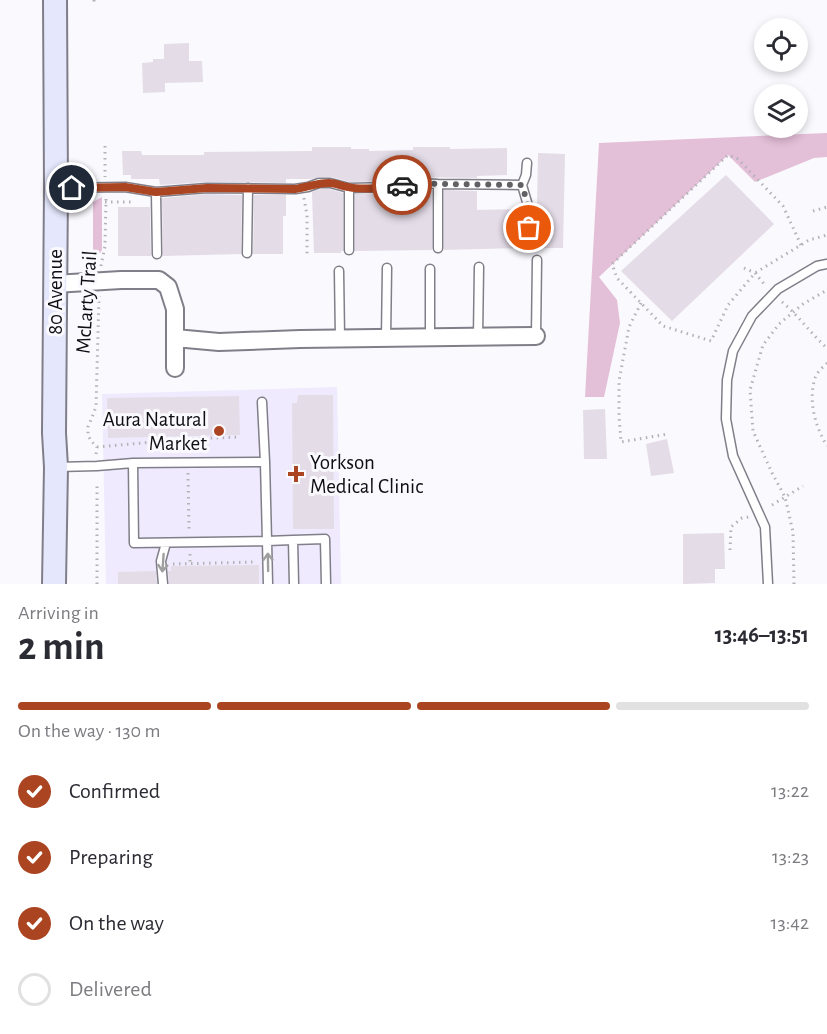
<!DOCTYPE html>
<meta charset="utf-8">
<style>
body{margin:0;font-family:"Alegreya Sans",sans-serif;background:#f2f2f3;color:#2b2b33;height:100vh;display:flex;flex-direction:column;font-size:22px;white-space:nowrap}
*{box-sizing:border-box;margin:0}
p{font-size:20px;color:#7c7c81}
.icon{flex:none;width:33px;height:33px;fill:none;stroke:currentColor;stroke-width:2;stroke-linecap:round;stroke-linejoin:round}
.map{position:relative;height:584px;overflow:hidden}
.details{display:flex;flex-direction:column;background:#fff;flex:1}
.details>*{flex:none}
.fabs{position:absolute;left:754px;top:18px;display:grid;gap:12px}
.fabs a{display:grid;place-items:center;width:54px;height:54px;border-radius:50%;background:#fff;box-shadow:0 3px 9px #0003;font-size:30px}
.pin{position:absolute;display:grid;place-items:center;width:51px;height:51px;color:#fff;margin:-26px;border:3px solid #fff;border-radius:50%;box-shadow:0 2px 6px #0007}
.courier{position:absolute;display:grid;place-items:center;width:60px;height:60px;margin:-30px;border:4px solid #ab4420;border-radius:50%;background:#fff;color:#222;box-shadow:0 2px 8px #0007}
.headline em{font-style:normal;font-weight:700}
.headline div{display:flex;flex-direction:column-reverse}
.headline{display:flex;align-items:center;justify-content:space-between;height:102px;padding:0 18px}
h1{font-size:39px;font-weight:700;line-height:45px}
.bar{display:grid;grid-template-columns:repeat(4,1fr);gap:9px 6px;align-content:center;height:72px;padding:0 18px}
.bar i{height:8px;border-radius:4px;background:#e1e1e2}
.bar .on{background:#ab4420}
.bar p{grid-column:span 4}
ol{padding:0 18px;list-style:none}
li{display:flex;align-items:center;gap:18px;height:66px}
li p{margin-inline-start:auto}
li .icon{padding:6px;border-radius:50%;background:#ab4420;color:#fff;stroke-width:4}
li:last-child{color:#7c7c81}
li i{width:33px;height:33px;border:3px solid #e1e1e2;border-radius:50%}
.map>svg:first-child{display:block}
</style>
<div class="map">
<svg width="827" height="584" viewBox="0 0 827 584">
<rect width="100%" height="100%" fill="#faf9fe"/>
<path fill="#efeafd" d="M337,387L341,584H106L102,394Z"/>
<path fill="#e4bfd8" d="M827,133V157L814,158L755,182L728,155L599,277L617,300L620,323L604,397H585L599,143Z
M102,197V250L100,253L95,254L93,252V202Z"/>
<path fill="#e4dce7" d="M189,43V61H202L203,82L165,83V92L143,93L142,63L153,62V59H164V44Z
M312,147H351V149H369V151L413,150V147H450V149L507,148V175L477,176V178L418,177L392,181L350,182L331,177H319L312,179H286V183L207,182L160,185L159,179H131V175H123L122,151H141L142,155H204V152L312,151Z
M538,153L565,154L563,248H535V209H537Z
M726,175L774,224L672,321L621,271Z
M320,189H329L343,193V251H341V253H314L312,192Z
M419,189L432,190V250L355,251V194L393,193Z
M444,190L477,191V210L522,209L523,248L444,250Z
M207,194L242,195L241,254L163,256L162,198Z
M254,195H286V216H283V254H253Z
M118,207H150L151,256H118Z
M298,395H333L334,529H293L292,403H297Z
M239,396L240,435L108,438L107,398Z
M605,409L607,459H584L583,410Z
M667,439L674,473L651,476L646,444Z
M724,533L725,569H715V583L683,584V534Z
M259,565V584H169L168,571H171V566Z
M156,571L157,584H118V572Z"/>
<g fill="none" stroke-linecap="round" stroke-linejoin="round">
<g stroke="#807e88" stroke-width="11">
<path id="lane" d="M438,184V248
M522,185L526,175L527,163
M56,188L125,187L156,192L207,188L295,189L308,187L319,183H330L349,188L393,187L419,183L438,184L522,185L529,209V246
M349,188V250
M156,192L157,254
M247,253L248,188
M430,269V337
M339,271L340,338
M536,336L537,260
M478,337L479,267
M386,338L387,268
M262,402L265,462
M57,467L97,466L133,463L265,462L267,541L134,543L133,463
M163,584L161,561L166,543
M268,584L267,541L293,540
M294,584L293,540L325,539L326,584
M768,584L765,527L733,456L726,419L727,380L733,351L752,316L778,289L817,266L827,264"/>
</g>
<g stroke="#807e88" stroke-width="20">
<path id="street" d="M54,284L121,280H159L168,287L175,309V368
M175,338L219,342L300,339L536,336"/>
</g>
<g stroke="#807e88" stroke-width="26">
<path id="secondary" d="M54,584L56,467L54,433L56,188L55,0"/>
</g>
<path stroke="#b3b2b6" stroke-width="3" stroke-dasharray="1.5 4.5" stroke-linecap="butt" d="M94,0V2
M105,146V177
M304,198L307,215V254
M105,202H134
M813,211L827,207
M801,245L783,206L738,159L728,155L612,264L617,278L663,326L711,341L728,305L755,273L809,240L827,235
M101,266L105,246L106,198
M744,268L755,273L765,285
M782,302C799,316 811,334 827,348
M641,303L629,327L619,381V416L621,442L668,434
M827,363C823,367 817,372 815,378C808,401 815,426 827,446
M187,439V452
M97,447L187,439L239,437
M96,454L97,447L91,441L88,435V427L96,407L99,296
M188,473L189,530
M772,505L803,486
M730,550L731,527L742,518L749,517
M190,554V563
M173,564L256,562
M97,584V482
M794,584L793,532L785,497L772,473L753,431L750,390L763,345L779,324L803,304L827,290"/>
<use href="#lane" stroke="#fff" stroke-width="8"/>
<use href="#street" stroke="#fff" stroke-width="16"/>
<use href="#secondary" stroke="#e5e8fd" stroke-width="22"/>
</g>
<defs><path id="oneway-shaft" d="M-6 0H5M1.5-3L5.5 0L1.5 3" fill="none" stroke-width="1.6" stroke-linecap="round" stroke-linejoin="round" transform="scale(1.5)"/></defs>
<g stroke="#9f9fa0">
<use href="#oneway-shaft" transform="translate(268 562) rotate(-91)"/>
<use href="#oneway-shaft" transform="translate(163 563) rotate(94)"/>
</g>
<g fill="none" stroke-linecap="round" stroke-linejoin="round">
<path stroke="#616065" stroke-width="6" stroke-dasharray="0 10.8" d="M402,185L419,183L438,184L522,185L529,209V228"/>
<path stroke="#ab4420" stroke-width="8" d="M72,188L125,187L156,192L207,188L295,189C307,187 318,183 329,183C336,183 341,186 348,187C359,190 390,188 402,185"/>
</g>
<g fill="#ab4420" stroke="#faf9fe" stroke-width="2">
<circle cx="219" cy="431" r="6"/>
<path d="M293 465h6v6h6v6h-6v6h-6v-6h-6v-6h6z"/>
</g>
<g text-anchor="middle" stroke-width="6" stroke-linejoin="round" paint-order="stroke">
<g font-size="21" fill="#0f0e12" stroke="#faf9fe">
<text transform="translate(55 292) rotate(-90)" y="7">80 Avenue</text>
<text transform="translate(86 302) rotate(-86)" y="7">McLarty Trail</text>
</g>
<g font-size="21" fill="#0f0e12" stroke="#faf9fe" text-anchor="end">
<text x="207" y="426">Aura Natural<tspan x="207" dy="24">Market</tspan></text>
<text x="310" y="469" text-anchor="start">Yorkson<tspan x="310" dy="24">Medical Clinic</tspan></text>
</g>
</g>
</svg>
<div class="fabs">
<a><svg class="icon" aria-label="locate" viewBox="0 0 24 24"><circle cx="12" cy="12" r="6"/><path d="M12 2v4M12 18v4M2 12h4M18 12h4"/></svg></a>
<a><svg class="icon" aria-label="layers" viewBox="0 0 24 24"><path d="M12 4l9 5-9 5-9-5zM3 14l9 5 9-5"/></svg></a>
</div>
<div class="pin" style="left:529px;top:228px;background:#ea580c"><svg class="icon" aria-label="bag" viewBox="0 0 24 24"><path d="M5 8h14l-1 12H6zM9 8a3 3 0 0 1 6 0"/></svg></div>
<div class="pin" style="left:72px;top:188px;background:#1f2937"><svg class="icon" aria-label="home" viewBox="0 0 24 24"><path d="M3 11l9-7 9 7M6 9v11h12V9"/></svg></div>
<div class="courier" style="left:402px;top:185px"><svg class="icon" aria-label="car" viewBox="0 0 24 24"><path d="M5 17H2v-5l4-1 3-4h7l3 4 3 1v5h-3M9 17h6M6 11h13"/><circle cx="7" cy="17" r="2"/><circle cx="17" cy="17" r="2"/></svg></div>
</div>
<section class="details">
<div class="headline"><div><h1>2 min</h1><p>Arriving in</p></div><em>13:46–13:51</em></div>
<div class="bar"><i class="on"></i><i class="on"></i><i class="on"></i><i></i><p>On the way · 130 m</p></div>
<ol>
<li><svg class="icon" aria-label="check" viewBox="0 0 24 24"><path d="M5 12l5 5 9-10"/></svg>Confirmed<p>13:22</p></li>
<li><svg class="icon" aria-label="check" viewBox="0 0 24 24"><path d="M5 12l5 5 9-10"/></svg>Preparing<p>13:23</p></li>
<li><svg class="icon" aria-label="check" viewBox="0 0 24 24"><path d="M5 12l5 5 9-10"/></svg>On the way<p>13:42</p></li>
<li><i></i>Delivered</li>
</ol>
</section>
